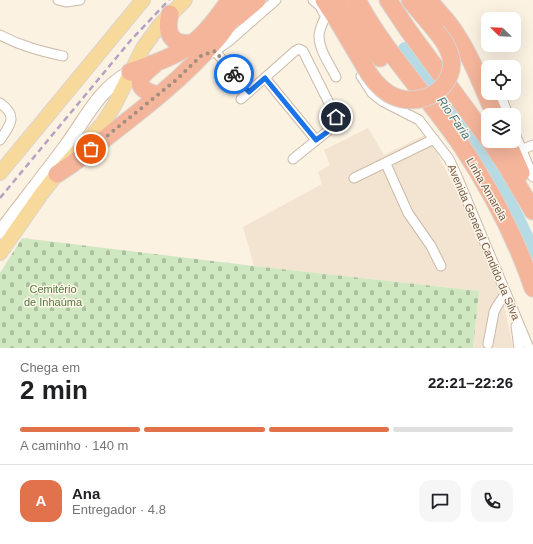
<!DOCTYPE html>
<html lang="pt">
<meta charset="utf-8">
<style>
body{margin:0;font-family:Arial,sans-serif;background:#f6f6f6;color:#202124;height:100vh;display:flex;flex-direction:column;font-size:15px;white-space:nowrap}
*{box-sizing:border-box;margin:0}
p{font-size:13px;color:#757577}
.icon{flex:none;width:22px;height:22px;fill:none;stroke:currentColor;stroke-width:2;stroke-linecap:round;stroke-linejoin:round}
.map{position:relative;height:348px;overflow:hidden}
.panel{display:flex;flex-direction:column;background:#fff;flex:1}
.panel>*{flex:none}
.needle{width:26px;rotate:293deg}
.buttons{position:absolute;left:481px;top:12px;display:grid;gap:8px}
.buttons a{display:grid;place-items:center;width:40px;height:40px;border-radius:8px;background:#fff;box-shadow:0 4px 16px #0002;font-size:20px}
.pin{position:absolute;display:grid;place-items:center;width:34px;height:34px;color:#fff;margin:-17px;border:2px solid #fff;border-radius:50%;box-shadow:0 1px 4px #0007}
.courier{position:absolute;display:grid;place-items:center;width:40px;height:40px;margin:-20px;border:3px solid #1a73e8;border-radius:50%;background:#fff;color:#222;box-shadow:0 1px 5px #0007}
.summary em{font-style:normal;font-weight:600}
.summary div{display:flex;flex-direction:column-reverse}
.summary{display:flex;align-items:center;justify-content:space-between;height:68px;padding:0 20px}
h1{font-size:26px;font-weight:600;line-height:30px}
.bar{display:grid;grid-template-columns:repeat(4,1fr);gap:6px 4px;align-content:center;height:48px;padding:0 20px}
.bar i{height:5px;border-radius:3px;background:#e0e0e0}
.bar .on{background:#e1724b}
.bar p{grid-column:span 4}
.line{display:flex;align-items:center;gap:10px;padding:0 20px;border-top:1px solid #e0e0e0}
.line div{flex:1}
.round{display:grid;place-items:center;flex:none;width:42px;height:42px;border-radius:12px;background:#f6f6f6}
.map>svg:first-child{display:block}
</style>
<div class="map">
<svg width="533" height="348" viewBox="0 0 533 348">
<defs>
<pattern id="cemetery-stones" width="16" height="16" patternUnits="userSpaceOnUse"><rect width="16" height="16" fill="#cfe8c1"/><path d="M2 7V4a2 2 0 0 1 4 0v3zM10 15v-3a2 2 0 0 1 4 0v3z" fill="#acbf9f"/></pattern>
</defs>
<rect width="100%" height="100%" fill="#fbf2e2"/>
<path fill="#f2e4d0" d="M368,128L384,155L427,134L484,243L506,313L513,348H473L479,291L254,266L243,227L322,184L318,172L330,165L324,150Z"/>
<path fill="url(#cemetery-stones)" d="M22,238L254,266L479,291L473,348H0V273Z"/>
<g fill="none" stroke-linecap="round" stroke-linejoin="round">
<path stroke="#b7dbe4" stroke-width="14" d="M405,49L497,179L518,219L533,252"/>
<g stroke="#cbbaa9" stroke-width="11">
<path id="street" d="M58,0L66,2L80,0
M313,0L320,6L323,12
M326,15C323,22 319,30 319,36C319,50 330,65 336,77
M0,35C21,46 40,51 63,56
M215,51L249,92
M212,53L228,42L276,0
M361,76L372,93L382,101L419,120L449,159L456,174L529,348
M265,78L316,140
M500,93L508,115
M241,99L295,51L299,49L303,51L336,117V122L334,126L293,159
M0,103C18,116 11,124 0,140
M514,131L533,177
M521,150L533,145
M386,164L408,213L431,246L441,266
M354,178L434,139
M516,326L519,348
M488,344L494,312L497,306L506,293"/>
</g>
<g stroke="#d1bca9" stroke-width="15">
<path id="secondary" d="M0,232C22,203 44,175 65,147C87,117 97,91 130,72"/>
</g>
<g stroke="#dad4d0" stroke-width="16">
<path id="primary" d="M0,173L143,0
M0,253L42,193L57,174L103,123L114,106L143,48L159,26L185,0"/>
</g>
<g stroke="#dad4d0" stroke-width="19">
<path id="highway" d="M324,0L336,18L365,67
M337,0L380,58
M357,0C385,53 428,96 461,145C491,190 516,238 533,288
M388,0L408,30L488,139
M410,0L436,31
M428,0C436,9 445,18 452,28C471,55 482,86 495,115
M170,14C165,33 171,46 193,43
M237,17L257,0
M154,65C136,78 134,89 158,95
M130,72C152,64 175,57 193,43C208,31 219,15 230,0
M490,141L507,167L533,211
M507,141L521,173
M57,174L72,164C121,125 175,88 216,40C227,28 234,14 243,0"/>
</g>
<use href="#street" stroke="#fff" stroke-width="9"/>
<use href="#secondary" stroke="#fff" stroke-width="13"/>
<use href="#primary" stroke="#f8d99c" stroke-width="14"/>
<use href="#highway" stroke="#f4b59a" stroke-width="17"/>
<path stroke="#b5a1c3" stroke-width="2.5" stroke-dasharray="6 4" stroke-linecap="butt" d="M0,198L131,40L169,0"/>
<g stroke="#dad4d0" stroke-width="19" stroke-linecap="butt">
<path id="highway-bridge" d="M365,67C371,78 378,87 389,94C412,107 444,98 451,70C454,55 445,42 436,31"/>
</g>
<use href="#highway-bridge" stroke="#f4b59a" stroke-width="17"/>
</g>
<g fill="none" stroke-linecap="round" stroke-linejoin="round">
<path stroke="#a18f7f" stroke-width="4" stroke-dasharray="0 7.2" d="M91,149L176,80L201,56L215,51L234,74"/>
<path stroke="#1a73e8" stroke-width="5" d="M234,74L249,92L265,78L316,140C324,134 336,128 336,117"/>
</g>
<g text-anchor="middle" stroke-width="3" stroke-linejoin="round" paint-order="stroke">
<g font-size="11" fill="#715949" stroke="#fef6e8">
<text transform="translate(487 189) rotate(60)" y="4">Linha Amarela</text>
<text transform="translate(484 242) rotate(67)" y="4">Avenida General Candido da Silva</text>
</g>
<g font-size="11" fill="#547c44" stroke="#fef6e8">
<text x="53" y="293">Cemitério<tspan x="53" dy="13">de Inhaúma</tspan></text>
</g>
<g font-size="12" font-style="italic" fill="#447785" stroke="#fef6e8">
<text transform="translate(454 118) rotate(55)" y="4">Rio Faria</text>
</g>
</g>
</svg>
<div class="buttons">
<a><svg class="needle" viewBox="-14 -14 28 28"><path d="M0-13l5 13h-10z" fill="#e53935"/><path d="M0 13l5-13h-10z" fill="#757577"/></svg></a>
<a><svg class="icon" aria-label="locate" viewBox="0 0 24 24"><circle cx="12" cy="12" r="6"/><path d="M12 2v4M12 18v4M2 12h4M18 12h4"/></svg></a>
<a><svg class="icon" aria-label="layers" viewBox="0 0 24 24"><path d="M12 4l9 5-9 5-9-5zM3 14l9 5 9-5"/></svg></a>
</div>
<div class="pin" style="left:91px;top:149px;background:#ea580c"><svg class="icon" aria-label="bag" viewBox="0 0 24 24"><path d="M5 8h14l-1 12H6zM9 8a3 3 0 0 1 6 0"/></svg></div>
<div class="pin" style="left:336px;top:117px;background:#1f2937"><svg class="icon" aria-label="home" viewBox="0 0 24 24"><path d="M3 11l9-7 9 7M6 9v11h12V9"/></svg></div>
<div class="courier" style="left:234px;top:74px"><svg class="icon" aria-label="bike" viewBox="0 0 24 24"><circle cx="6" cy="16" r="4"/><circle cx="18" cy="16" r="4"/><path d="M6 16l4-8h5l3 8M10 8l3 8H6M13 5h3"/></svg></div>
</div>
<section class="panel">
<div class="summary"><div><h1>2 min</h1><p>Chega em</p></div><em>22:21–22:26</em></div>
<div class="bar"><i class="on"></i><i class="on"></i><i class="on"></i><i></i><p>A caminho · 140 m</p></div>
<div class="line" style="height:72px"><b class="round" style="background:#e1724b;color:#fff">A</b><div><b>Ana</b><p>Entregador · 4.8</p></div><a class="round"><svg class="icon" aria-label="chat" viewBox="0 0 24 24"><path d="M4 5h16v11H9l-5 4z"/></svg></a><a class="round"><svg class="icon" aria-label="phone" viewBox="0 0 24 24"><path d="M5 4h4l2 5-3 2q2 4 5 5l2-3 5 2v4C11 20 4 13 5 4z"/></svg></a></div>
</section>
